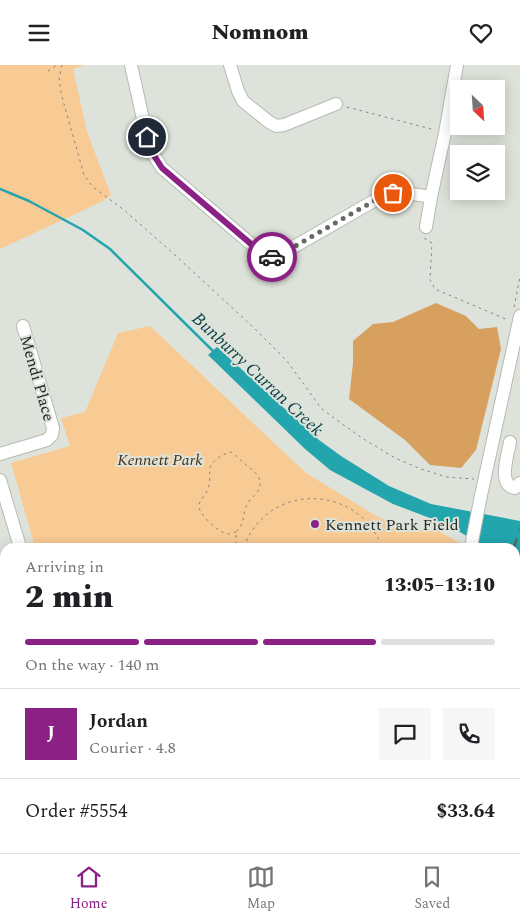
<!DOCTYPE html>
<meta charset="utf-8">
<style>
body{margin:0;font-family:Spectral,serif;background:#f6f6f6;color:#202124;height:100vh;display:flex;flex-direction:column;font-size:19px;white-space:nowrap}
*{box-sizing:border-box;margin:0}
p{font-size:16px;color:#757577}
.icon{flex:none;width:28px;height:28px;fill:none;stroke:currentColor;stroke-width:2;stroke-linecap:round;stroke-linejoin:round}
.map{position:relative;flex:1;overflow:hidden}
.details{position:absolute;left:0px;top:478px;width:520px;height:311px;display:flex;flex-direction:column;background:#fff;border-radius:15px 15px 0 0;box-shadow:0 2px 12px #0003}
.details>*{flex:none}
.needle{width:32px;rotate:155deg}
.controls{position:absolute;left:450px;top:15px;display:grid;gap:10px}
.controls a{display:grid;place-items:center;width:55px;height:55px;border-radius:0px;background:#fff;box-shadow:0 2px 12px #0003;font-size:25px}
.pin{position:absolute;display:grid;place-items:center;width:42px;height:42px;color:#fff;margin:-21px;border:2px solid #fff;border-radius:50%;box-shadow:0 1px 5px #0007}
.courier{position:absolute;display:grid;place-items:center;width:50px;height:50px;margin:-25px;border:4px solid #8b2085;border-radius:50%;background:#fff;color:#222;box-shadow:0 1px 6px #0007}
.overview em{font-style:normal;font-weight:800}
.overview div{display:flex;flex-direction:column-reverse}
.overview{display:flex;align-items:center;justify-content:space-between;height:85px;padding:0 25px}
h1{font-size:32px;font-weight:800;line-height:38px}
.bar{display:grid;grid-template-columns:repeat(4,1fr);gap:8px 5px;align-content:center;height:60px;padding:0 25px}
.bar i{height:6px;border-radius:4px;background:#e0e0e0}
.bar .current{background:#8b2085}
.bar p{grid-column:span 4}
.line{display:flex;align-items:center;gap:12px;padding:0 25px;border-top:1px solid #e0e0e0}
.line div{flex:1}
.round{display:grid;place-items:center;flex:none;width:52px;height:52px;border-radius:0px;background:#f6f6f6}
header{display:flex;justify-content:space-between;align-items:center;height:65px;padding:0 25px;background:#fff;font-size:22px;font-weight:800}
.tab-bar{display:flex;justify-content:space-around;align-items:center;height:70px;border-top:1px solid #e0e0e0;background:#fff;font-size:14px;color:#757577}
.tab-bar a{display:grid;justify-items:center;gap:2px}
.tab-bar .current{color:#8b2085}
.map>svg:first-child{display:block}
</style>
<header><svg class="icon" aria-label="menu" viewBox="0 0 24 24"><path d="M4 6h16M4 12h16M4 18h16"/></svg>Nomnom<svg class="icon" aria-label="heart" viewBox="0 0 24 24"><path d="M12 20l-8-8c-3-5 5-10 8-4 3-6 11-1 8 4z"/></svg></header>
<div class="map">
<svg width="520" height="788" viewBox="0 0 520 788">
<rect width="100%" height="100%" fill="#dde3da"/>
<path fill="#f8ca94" d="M0,0H84L73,4L87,67L111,130L103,136L0,184Z
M150,261L306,408L378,452L411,464L438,466L462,479V482H35L11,398L70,381L61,353L85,347L118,268Z
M109,784H367L366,788H111Z"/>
<path fill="#d7a05f" d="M436,238L466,251L479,264L497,262L501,284L476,385L461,403L430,400L405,375L349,334L353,298V276L373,259L393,257Z"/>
<path fill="#23a5ae" d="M217,282L319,375L341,391L389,421L431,439L520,456V492L515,491V482H487L443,458L393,439L330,405L304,383L208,290Z"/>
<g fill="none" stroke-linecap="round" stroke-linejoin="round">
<path stroke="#23a5ae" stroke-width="2.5" d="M0,124L29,136L83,165L110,184L215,288"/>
<g stroke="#b5bbb2" stroke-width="14">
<path id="minor" d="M131,0L147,72L153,89L162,103L265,191L274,192L283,188L379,133C399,127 410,128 431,132
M230,0L238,26L243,36L269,57L276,61L284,60L336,39
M426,162L431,132L445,68L457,0
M510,377C508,390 497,420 515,423L520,418
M0,389L47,375L52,370L53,363L23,261
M0,415L20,482
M471,482L480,435L520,251
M515,550L520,545
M0,683L5,682
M515,770L520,764
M97,784L99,788
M381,788L383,784
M459,788V784
M500,788L504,784"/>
</g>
<path stroke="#81857f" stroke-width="1" stroke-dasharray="2.5 4" stroke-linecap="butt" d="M62,0L59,14L62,32L84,110L93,122L124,145L175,190L253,262L287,296L321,343L334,353L362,373L395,393L421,404L446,412L474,414
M48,6L57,0
M347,42L435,65
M425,173V174L432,178L430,215L435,224L508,255
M514,242L520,212
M236,467C235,467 229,469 228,469C220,469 197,448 199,440C200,434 205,431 207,426C211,419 209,410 210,402C215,394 222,389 231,387C237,391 241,396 246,400C254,406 265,414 258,426C254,432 248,435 246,442C242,452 245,459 236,467V482
M244,482C267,417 358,418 382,482
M132,784L134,788
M366,784L368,788"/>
<use href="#minor" stroke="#fff" stroke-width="12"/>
<path stroke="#5e625d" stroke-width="2.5" stroke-dasharray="9 9" stroke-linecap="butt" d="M514,482L520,464
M515,497L520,482
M515,519L520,504
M515,682L520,678
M515,701L520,695
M399,788L400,784
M413,788L414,784
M423,788L425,784
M447,788L449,784"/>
</g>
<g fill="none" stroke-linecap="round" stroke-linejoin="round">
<path stroke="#666a64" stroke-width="5" stroke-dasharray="0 9" d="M272,192L283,188L379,133L393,128"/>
<path stroke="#8b2085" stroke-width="6" d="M147,72L153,89L162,103L265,191L272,192"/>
</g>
<circle fill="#8b2085" stroke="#dde3da" stroke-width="2" cx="315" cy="459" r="5"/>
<g text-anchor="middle" stroke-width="4" stroke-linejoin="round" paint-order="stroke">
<g font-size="16" fill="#262925" stroke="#dde3da">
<text transform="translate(38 313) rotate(74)" y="6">Mendi Place</text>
</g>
<g font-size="16" font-style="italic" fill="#473013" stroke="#dde3da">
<text x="160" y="400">Kennett Park</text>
</g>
<g font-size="16" fill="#262925" stroke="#dde3da" text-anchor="start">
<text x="325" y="465">Kennett Park Field</text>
</g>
<g font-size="18" font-style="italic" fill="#0e4448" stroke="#dde3da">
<text transform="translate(258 309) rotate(43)" y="6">Bunburry Curran Creek</text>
</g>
</g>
</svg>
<div class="controls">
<a><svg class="needle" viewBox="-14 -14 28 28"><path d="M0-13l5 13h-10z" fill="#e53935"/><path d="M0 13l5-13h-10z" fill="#757577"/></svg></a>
<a><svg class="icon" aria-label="layers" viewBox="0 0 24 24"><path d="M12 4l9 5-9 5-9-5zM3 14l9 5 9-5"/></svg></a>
</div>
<div class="pin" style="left:393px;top:128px;background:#ea580c"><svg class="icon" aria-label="bag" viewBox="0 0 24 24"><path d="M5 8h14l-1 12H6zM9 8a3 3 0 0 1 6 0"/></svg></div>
<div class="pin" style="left:147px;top:72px;background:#1f2937"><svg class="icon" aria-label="home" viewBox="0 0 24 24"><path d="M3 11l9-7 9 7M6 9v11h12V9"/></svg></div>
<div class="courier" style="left:272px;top:192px"><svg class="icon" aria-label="car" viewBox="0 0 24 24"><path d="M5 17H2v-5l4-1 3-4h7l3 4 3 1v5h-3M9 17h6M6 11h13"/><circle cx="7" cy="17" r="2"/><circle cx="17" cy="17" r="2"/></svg></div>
<section class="details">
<div class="overview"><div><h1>2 min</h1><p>Arriving in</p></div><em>13:05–13:10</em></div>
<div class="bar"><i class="current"></i><i class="current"></i><i class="current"></i><i></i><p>On the way · 140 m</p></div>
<div class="line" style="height:90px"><b class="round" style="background:#8b2085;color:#fff">J</b><div><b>Jordan</b><p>Courier · 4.8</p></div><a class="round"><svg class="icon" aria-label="chat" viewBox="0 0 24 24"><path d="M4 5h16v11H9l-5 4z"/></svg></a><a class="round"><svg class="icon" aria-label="phone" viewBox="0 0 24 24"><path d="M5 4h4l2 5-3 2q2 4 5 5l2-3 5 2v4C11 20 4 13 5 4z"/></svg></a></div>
<div class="line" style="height:65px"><div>Order #5554</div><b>$33.64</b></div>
</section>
</div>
<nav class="tab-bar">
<a class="current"><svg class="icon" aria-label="home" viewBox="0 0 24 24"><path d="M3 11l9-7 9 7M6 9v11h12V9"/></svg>Home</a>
<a><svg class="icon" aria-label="map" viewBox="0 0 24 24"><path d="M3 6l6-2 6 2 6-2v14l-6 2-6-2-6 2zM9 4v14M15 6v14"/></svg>Map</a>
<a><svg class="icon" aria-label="saved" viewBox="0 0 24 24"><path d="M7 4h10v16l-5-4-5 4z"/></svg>Saved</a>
</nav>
